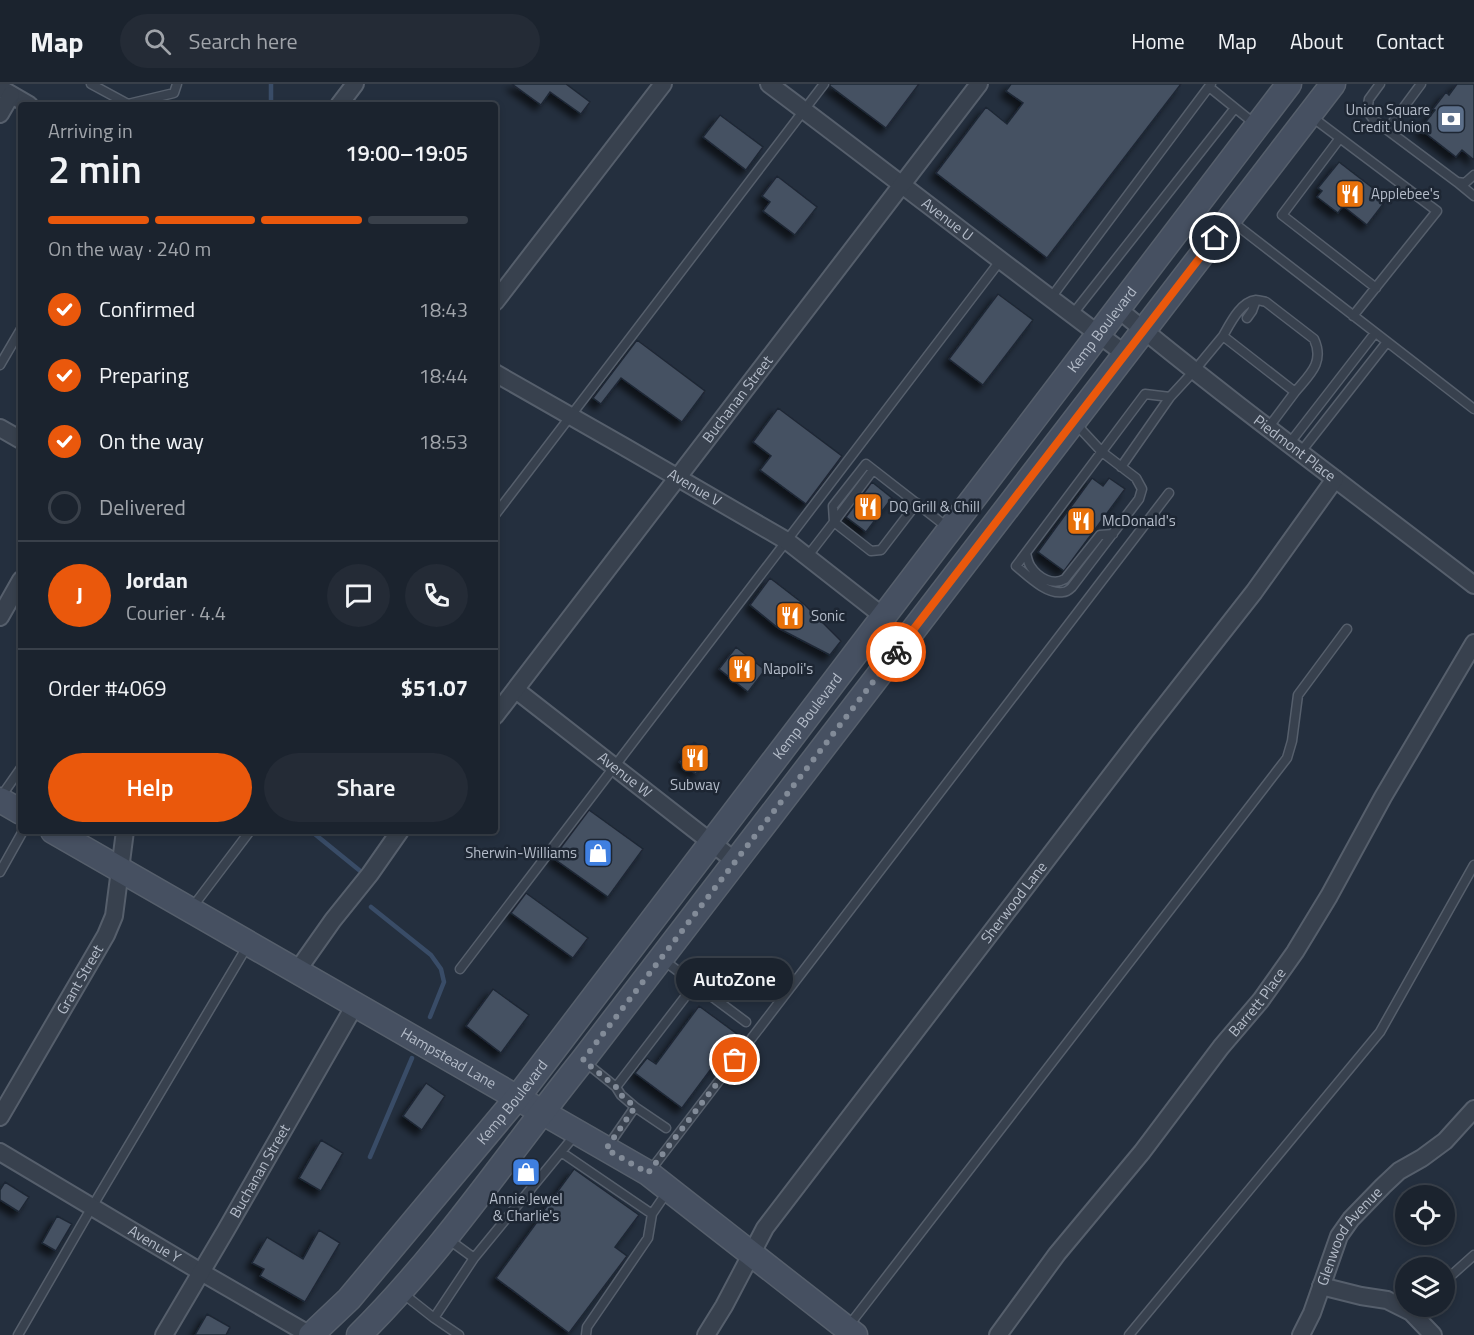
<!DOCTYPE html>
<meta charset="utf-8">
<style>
body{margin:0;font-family:"Titillium Web",sans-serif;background:#242b36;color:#f1f3f6;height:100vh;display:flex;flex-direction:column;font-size:22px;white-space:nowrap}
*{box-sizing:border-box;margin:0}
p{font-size:20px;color:#a0a4aa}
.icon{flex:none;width:33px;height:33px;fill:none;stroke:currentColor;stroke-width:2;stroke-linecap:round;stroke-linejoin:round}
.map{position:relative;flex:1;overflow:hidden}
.side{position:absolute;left:18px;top:18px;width:480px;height:732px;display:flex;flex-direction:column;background:#1b232e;border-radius:6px;box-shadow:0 3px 9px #0003,0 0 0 2px #39404a}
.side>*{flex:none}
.tools{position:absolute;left:1395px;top:1101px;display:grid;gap:12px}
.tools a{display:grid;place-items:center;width:60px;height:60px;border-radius:50%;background:#1b232e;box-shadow:0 3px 9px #0003,0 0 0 2px #39404a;font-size:30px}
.pin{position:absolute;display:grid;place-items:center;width:51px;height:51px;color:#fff;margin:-26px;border:3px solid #fff;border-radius:50%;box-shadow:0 2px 6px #0007}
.courier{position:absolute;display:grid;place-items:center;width:60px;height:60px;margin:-30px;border:4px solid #ea580c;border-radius:50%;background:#fff;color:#222;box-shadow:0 2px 8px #0007}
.bubble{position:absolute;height:42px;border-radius:21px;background:#1b232e;box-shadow:0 3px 9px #0003,0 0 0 2px #39404a;font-size:20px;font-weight:600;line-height:42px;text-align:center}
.headline em{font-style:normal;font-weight:600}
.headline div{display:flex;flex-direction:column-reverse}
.headline{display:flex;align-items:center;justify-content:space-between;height:102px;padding:0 30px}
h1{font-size:39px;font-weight:600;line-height:45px}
.bar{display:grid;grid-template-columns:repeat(4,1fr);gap:9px 6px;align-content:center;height:72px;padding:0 30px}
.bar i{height:8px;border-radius:4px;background:#39404a}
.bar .current{background:#ea580c}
.bar p{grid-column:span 4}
.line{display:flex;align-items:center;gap:15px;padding:0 30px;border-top:2px solid #39404a}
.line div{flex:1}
.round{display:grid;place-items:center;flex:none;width:63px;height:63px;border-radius:32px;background:#242b36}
ol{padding:0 30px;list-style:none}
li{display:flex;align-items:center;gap:18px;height:66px}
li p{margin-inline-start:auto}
li .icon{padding:6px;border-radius:50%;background:#ea580c;color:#fff;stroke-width:4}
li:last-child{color:#a0a4aa}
li i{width:33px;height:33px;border:3px solid #39404a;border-radius:50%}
.primary-button{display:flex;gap:12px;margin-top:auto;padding:12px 30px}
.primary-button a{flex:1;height:69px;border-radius:36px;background:#ea580c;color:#fff;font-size:24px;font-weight:600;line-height:69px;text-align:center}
.primary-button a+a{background:#242b36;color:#f1f3f6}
header{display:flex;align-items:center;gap:36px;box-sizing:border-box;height:84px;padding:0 30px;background:#1b232e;border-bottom:2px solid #39404a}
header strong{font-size:28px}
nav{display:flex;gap:33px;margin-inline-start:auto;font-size:21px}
.search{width:420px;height:54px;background:#242b36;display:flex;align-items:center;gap:15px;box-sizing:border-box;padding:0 21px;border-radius:33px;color:#a0a4aa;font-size:22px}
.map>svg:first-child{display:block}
</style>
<header>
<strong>Map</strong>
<div class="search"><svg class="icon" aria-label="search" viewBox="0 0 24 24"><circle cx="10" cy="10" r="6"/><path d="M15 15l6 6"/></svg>Search here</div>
<nav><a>Home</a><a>Map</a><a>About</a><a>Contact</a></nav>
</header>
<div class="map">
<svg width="1474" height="1251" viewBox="0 0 1474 1251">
<defs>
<filter id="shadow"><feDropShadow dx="-5.5" dy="5.5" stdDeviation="3" flood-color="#0009"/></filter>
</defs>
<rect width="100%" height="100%" fill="#242f3e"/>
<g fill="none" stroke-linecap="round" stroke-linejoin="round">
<path stroke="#394c67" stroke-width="4.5" d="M271,0V21
M311,747L359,786
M371,823L431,871L441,885L444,898L430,933
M370,1073L412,974"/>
</g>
<path fill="#455162" stroke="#1f2835" stroke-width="1.5" filter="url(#shadow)" d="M512,0H566L590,18L581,30L550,8L541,21Z
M830,0H919L886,44L830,2Z
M1011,0H1181L1047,174L936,89L986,23L1007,40L1023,19L1006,7Z
M1457,0H1474V76L1462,66L1456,73L1420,45L1435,26L1433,25L1446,8L1449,11Z
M720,31L763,63L746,86L703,53Z
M1339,78L1387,115L1367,141L1343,122L1338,129L1317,113L1322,107L1318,104Z
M777,92L817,123L795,151L763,127L770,118L762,112Z
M998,210L1033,236L983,301L949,275Z
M637,256L705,307L682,338L621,294L601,320L593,314Z
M778,324L842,372L806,420L760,386L771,372L753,358Z
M1092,394L1103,402L1109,394L1125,405L1064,487L1038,468Z
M872,398L892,414L866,448L846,433Z
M770,494L805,521L841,557L830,571L778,544L750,521Z
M736,563L765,586L748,608L719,585Z
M694,658L710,670L696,690L679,678Z
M589,726L643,765L608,813L553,774Z
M526,809L588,854L573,874L511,829Z
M493,905L529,931L501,969L466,942Z
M699,922L737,950L682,1024L635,989L647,974L656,980Z
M426,999L445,1012L422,1046L403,1032Z
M321,1056L343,1069L321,1107L299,1094Z
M574,1085L639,1131L615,1163L627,1172L569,1249L496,1194L545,1127L544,1126Z
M5,1098L29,1113L19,1128L0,1116V1106Z
M57,1132L72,1140L56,1167L42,1159Z
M319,1146L340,1159L305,1218L260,1192L264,1185L252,1179L267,1153L303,1175Z
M207,1230L230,1243L226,1251H195Z"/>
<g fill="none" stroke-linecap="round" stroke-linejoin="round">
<g stroke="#565f6c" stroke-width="11">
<path id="lane" d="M91,0L128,20L174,9L177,0
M1380,0L1369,15L1367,27L1374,36L1457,98L1465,99L1474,91
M1209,3L1255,40
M1312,33L1437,127L1353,232
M1387,46L1421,0
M1340,54L1282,131L1376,204
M1457,98L1474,112
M1230,136L1474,325
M1050,215L1211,0
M1072,231L1235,24
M1247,234L1252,227L1256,216
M1223,252C1230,240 1240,218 1256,216C1259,216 1262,217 1266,218L1314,255C1325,279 1309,291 1295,308
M0,281L21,245
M1076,340L1102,368L1136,394L1142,405L1139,415L1072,503C1070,505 1066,508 1063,508C1047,511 1028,492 1016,482C1059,425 1102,368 1145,310L1170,313
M1289,360L1375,249
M1300,369L1387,258
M1121,383L1170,313L1194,287L1223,252L1295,308L1268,344
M873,386L834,438L871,467L881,466L917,419
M495,431L824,0
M1026,469C1027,473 1028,479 1031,483C1038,494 1053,502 1065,495L1100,451L1113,450
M807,473L834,438L833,422L866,380L947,443
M0,714L21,684
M0,788L23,747
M191,825L250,747
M460,885L1000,177
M695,900L746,938
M585,978L616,1003L621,1011L635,1023L608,1062
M616,1003L695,900L662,875
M635,1023L666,1044
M561,1068L652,1130L667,1108
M650,1087L1169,409
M448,1155L474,1174L575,1051
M1444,1198L1474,1171
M401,1208L434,1234L474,1174
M434,1234L459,1251
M847,1244L1287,674L1292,657L1298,611L1347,545
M18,1251L92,1123L248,861
M586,1251L587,1243L648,1154L652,1130
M1129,1251L1380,948L1474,781"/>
</g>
<g stroke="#565f6c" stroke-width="20">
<g id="street">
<path id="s1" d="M769,0C888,89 1005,181 1125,270"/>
<path d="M0,4L29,21"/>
<path d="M339,21L355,0"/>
<path d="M0,30L11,11"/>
<path d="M495,218L663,0"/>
<path id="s2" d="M1118,225C1234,321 1355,409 1474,501"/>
<path id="s3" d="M495,289L623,362L787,457L884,533"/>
<path d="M0,344L21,356"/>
<path d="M0,533L21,496"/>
<path id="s4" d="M516,606L735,777"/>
<path id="s5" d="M495,632L979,0"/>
<path d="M297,887L333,836L370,790L400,747"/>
<path id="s6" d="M0,1033L106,851L114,832L125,747"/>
<path id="s7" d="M0,1068L201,1188L310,1251"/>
<path d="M1321,1202L1361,1212L1387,1216L1411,1228L1433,1251"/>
<path id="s8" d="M164,1251L226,1146L355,921"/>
<path id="s9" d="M706,1251L724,1222L765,1144L1145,647L1254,508L1335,395"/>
<path id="s10" d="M998,1251L1057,1170L1142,1068L1221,963L1261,916L1295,868L1329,812L1383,713L1474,559"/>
<path id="s11" d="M1301,1251L1312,1229L1339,1152L1351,1135L1383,1102L1399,1087L1422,1074L1445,1057L1474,1025"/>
</g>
</g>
<g stroke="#565f6c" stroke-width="27">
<g id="secondary">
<path d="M0,716L21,728"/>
<path id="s12" d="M53,747L648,1089L855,1251"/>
<path id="s13" d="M311,1251L349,1215L517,1014L1289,0"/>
<path d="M359,1251C443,1168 509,1068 583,976L1333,0"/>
</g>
</g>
<use href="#lane" stroke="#38414e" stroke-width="8"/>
<use href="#street" stroke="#38414e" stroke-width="16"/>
<use href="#secondary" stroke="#465061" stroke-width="24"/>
</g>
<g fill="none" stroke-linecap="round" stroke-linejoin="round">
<path stroke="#828b98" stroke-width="6" stroke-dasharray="0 10.8" d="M735,976L648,1089L606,1065L635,1023L621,1011L616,1003L583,976L896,568"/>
<path stroke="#ea580c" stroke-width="8" d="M896,568L1215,154"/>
</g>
<defs>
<g id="bank-square" transform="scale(1.5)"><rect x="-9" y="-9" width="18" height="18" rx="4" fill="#5c6f8a" stroke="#1d2633"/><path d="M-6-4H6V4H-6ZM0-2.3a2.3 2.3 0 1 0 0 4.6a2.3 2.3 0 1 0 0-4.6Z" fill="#fff"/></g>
<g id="restaurant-square" transform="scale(1.5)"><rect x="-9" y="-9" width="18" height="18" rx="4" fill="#e8710a" stroke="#1d2633"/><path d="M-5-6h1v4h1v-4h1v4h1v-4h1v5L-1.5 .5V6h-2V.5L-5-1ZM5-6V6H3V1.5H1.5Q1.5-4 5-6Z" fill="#fff"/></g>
<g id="shop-square" transform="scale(1.5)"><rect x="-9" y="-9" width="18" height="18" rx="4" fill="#3f7fe0" stroke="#1d2633"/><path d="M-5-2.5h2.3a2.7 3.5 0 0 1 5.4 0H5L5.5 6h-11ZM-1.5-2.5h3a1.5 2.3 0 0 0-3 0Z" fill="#fff"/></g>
</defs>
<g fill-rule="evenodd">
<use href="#bank-square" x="1451" y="35"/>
<use href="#restaurant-square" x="1350" y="110"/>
<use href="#restaurant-square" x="868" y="423"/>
<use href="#restaurant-square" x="1081" y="437"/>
<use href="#restaurant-square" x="790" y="532"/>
<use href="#restaurant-square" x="742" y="585"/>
<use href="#restaurant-square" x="695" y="674"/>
<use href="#shop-square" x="598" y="769"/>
<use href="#shop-square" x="526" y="1088"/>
</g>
<g text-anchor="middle" stroke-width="5" stroke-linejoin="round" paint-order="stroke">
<g font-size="15" fill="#b4bcc9" stroke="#1d2633" text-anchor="start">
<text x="1430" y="31" text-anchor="end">Union Square<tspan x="1430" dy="17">Credit Union</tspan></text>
<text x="1371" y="115">Applebee's</text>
<text x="889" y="428">DQ Grill &amp; Chill</text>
<text x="1102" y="442">McDonald's</text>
<text x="811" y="537">Sonic</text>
<text x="763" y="590">Napoli's</text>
<text x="695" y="706" text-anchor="middle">Subway</text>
<text x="577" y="774" text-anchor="end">Sherwin-Williams</text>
<text x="526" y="1120" text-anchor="middle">Annie Jewel<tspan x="526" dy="17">&amp; Charlie's</tspan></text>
</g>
<g font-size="15" fill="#b4bcc9" stroke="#1d2633">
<text dy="5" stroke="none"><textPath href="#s1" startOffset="224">Avenue U</textPath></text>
<text dy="5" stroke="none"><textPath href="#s13" startOffset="1280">Kemp Boulevard</textPath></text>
<text dy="5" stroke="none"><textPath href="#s5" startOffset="399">Buchanan Street</textPath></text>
<text dy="5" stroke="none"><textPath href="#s2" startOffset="225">Piedmont Place</textPath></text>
<text dy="5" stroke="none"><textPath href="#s3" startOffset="230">Avenue V</textPath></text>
<text dy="5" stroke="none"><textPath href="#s13" startOffset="794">Kemp Boulevard</textPath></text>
<text dy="5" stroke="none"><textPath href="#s4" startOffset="138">Avenue W</textPath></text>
<text dy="5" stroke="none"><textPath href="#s9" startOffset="532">Sherwood Lane</textPath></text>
<text dy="5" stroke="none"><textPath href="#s6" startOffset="159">Grant Street</textPath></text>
<text dy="5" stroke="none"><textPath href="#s10" startOffset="422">Barrett Place</textPath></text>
<text dy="5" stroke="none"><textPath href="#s12" startOffset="456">Hampstead Lane</textPath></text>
<text dy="5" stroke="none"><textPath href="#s13" startOffset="308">Kemp Boulevard</textPath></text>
<text dy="5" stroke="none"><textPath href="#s8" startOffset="190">Buchanan Street</textPath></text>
<text dy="5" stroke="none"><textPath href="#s11" startOffset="111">Glenwood Avenue</textPath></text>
<text dy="5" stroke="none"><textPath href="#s7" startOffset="180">Avenue Y</textPath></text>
</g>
</g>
</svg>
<div class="tools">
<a><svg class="icon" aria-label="locate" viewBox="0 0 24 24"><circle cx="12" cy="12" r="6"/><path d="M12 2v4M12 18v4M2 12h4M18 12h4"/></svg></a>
<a><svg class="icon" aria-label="layers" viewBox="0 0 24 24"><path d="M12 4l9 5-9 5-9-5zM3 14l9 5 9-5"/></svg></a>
</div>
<div class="pin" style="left:735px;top:976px;background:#ea580c"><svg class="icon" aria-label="bag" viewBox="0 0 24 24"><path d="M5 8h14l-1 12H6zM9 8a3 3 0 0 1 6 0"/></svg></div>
<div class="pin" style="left:1215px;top:154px;background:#1f2937"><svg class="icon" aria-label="home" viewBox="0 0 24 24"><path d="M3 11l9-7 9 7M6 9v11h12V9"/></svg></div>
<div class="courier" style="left:896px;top:568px"><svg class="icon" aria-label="bike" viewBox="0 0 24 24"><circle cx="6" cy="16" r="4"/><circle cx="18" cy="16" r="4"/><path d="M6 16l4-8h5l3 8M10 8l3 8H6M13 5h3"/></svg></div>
<div class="bubble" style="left:676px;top:874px;width:117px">AutoZone</div>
<section class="side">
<div class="headline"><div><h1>2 min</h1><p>Arriving in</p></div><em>19:00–19:05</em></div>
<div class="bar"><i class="current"></i><i class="current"></i><i class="current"></i><i></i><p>On the way · 240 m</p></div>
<ol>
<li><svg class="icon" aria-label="check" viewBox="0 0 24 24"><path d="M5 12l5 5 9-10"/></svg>Confirmed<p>18:43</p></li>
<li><svg class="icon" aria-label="check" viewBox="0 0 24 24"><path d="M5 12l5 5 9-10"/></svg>Preparing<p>18:44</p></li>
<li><svg class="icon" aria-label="check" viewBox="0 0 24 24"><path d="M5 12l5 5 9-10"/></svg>On the way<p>18:53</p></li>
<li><i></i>Delivered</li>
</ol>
<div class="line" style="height:108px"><b class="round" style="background:#ea580c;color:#fff">J</b><div><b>Jordan</b><p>Courier · 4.4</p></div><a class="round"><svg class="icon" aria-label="chat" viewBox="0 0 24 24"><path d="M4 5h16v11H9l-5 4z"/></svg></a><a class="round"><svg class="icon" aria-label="phone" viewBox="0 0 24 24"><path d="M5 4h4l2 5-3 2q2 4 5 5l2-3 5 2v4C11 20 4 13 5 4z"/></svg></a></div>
<div class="line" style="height:78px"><div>Order #4069</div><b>$51.07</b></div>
<div class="primary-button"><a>Help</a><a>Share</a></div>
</section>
</div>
